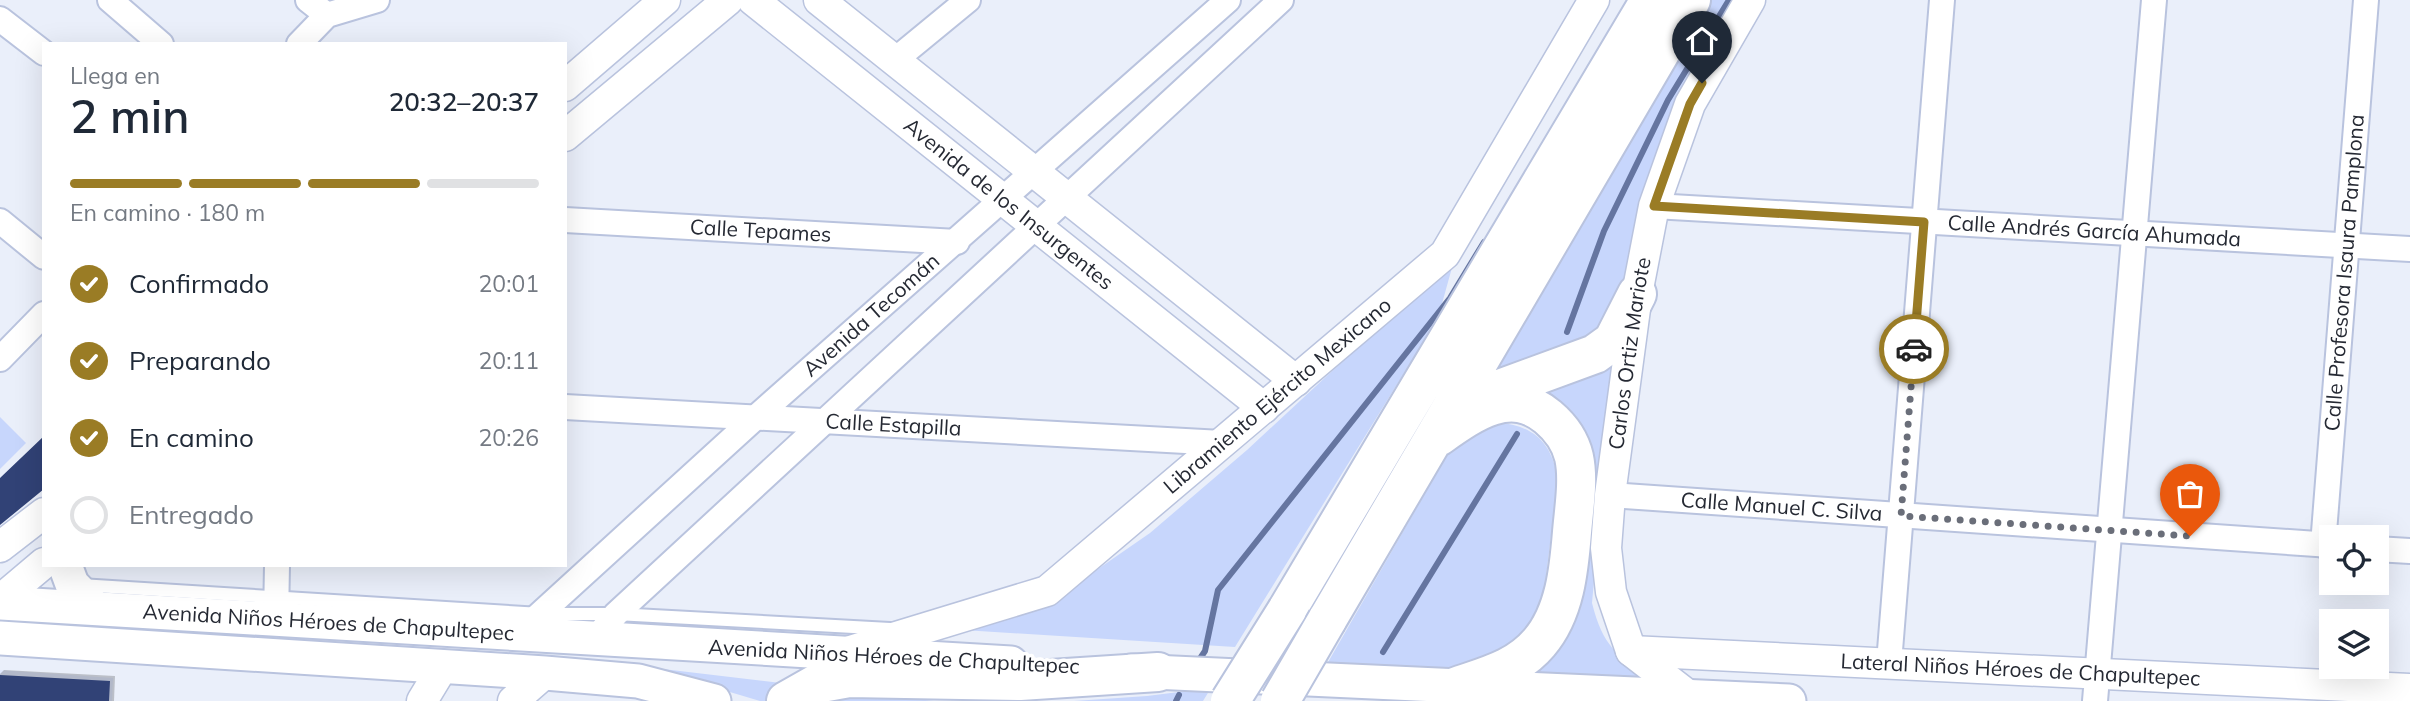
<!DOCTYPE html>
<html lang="es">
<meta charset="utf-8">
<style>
body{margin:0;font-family:Mulish,sans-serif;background:#f6f6f7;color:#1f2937;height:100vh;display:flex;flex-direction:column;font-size:26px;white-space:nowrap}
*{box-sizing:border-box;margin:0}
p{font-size:23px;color:#747a83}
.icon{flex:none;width:38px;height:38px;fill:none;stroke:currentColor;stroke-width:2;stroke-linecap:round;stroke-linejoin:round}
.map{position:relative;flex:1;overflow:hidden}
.side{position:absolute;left:42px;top:42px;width:525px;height:525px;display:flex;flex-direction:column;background:#fff;border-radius:0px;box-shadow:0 7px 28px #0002}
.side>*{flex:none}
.controls{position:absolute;left:2319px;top:525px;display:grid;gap:14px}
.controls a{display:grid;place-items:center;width:70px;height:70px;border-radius:0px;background:#fff;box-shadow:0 7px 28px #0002;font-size:35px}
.pin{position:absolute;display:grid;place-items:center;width:60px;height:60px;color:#fff;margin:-72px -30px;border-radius:50% 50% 50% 0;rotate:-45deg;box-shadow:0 0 7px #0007}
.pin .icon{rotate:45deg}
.courier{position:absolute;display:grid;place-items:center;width:70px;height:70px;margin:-35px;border:5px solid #9a7c25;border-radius:50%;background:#fff;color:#222;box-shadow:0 2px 9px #0007}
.head em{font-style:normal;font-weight:600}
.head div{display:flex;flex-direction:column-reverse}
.head{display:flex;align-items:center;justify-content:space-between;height:119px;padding:0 28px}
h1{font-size:46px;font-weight:600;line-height:52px}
.bar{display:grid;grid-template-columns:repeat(4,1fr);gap:10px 7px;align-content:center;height:84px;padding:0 28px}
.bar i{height:9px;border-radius:5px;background:#e0e1e3}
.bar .selected{background:#9a7c25}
.bar p{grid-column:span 4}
ol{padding:0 28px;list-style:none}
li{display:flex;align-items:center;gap:21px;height:77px}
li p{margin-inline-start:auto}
li .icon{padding:7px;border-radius:50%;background:#9a7c25;color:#fff;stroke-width:4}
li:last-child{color:#747a83}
li i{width:38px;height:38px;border:4px solid #e0e1e3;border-radius:50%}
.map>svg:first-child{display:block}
</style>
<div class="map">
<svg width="2410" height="701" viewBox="0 0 2410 701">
<rect width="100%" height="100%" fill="#eaeffa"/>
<path fill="#dfe7fc" d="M0,670L113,678L112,701H0Z"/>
<path fill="#c7d6fc" d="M1705,0H1735L1676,98L1639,212L1623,301L1599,338L1475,389Z
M1453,264L1438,318L1235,647L963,630L1056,598L1150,533L1247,450L1330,373Z
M1614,361L1592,603C1603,646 1616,655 1652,680L1515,677L1589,493L1529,400L1552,378Z
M0,417L26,443L0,469Z
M1496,422C1534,426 1551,441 1558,479L1543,601L1523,641L1447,672L1327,664L1450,450Z
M646,667L934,701H760Z
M1211,688L1203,701H1074L1147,696Z"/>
<path fill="#0003" d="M4,670L115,676L114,701H0V674Z"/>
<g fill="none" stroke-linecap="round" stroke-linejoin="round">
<path stroke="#6575a0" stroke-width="6" d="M1567,332L1604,231L1668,100L1729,0
M1383,652L1517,434
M1199,660L1205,651L1218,590L1450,298L1484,242
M1176,701L1179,695"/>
</g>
<path fill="#314276" d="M44,436V489L0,525V478Z
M0,675L110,681L109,701H0Z"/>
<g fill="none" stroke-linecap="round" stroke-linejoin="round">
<g stroke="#b9c3de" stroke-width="16">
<path id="service" d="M80,585L541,614H616L890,629"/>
</g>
<g stroke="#b9c3de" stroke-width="28">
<g id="minor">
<path d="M110,0L161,44"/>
<path d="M308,0L327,15"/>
<path d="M0,19L44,53"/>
<path d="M299,44L327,15L377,0"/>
<path d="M895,60L968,0"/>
<path id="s1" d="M1654,206L2410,249"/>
<path id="s2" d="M565,220L957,242"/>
<path d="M0,221L44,257"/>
<path d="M0,359L44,314"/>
<path id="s3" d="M565,407L1222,443"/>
<path id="s4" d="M1610,495L2331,545"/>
<path id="s5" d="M2323,545L2366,0"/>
<path d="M2376,549L2410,551"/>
<path d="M276,619L277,565"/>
<path id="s6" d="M518,634L756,417L1228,0"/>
<path d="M595,639L616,614L1281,0"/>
<path d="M1889,663L1942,0"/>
<path d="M2095,701L2154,0"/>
</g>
</g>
<g stroke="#b9c3de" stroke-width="33">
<g id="tertiary">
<path id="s7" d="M753,0L1264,408"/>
<path d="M819,0L1296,381"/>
<path d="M565,86L665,0"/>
<path d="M565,136L728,0"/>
<path d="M0,547L44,513"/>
<path d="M0,600L44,563"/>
<path id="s8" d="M850,651L1047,591L1445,254L1594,0"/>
<path id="s9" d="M1631,651L2410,689"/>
<path id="s10" d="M1689,696L1631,651L1611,592L1606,548L1610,495L1637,294L1654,206L1690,104L1750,0"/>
<path d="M422,701L442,668"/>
<path d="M513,701L545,673"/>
</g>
</g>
<g stroke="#b9c3de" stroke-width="37">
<g id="secondary">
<path d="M65,565L72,584L95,608"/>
<path id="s11" d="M0,603L1011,663"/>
<path d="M0,638L545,673L638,681L714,701"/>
<path d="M1131,671L1789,701"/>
</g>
</g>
<g stroke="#b9c3de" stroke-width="42">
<path id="trunk" d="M1483,395L1595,354L1613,341L1637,294
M1438,437C1472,413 1510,385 1548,417C1561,428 1570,440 1574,457C1579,480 1574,508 1572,532C1569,569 1565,613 1539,643C1517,669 1486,676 1455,687
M1287,610L1650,0
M1327,620L1691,0
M786,701L816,684L849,678L1020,681L1158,672"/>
</g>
<use href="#service" stroke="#fff" stroke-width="12"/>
<use href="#minor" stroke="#fff" stroke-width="24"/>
<use href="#tertiary" stroke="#fff" stroke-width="30"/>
<use href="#secondary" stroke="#fff" stroke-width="33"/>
<use href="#trunk" stroke="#fff" stroke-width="38"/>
<g stroke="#b9c3de" stroke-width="42" stroke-linecap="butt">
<path id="trunk-bridge" d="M1230,701L1287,610
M1280,701L1327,620"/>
</g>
<use href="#trunk-bridge" stroke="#fff" stroke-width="38"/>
</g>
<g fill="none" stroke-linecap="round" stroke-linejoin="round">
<path stroke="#6a6e79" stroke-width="7" stroke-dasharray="0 12.6" d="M1914,349L1901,516L2190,536"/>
<path stroke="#9a7c25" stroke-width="9" d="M1702,83L1690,104L1654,206L1924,222L1914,349"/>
</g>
<g text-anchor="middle" stroke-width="7" stroke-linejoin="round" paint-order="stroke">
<g font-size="21" fill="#252933" stroke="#fff">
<text dy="7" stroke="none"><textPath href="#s7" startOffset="327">Avenida de los Insurgentes</textPath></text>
<text dy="7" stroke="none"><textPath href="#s2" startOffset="196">Calle Tepames</textPath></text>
<text dy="7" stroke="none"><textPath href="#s1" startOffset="441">Calle Andrés García Ahumada</textPath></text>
<text dy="7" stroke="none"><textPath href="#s5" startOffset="273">Calle Profesora Isaura Pamplona</textPath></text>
<text dy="7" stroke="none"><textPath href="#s6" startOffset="476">Avenida Tecomán</textPath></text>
<text dy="7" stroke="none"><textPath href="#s10" startOffset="376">Carlos Ortiz Mariote</textPath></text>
<text dy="7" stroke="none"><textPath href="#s8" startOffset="508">Libramiento Ejército Mexicano</textPath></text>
<text dy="7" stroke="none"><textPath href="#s3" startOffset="329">Calle Estapilla</textPath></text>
<text dy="7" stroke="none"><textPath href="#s4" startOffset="172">Calle Manuel C. Silva</textPath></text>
<text dy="7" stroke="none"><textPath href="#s11" startOffset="329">Avenida Niños Héroes de Chapultepec</textPath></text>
<text transform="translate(894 657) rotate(3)" y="7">Avenida Niños Héroes de Chapultepec</text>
<text dy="7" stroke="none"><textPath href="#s9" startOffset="390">Lateral Niños Héroes de Chapultepec</textPath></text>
</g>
</g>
</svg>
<div class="controls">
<a><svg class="icon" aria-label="locate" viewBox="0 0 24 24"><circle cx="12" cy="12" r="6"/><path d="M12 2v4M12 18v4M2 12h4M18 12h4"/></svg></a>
<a><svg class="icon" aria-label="layers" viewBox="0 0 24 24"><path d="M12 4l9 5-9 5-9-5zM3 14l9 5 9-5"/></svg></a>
</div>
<div class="pin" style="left:2190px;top:536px;background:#ea580c"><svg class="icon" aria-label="bag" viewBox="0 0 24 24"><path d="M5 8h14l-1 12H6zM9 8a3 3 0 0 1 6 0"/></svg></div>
<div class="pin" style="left:1702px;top:83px;background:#1f2937"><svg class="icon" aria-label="home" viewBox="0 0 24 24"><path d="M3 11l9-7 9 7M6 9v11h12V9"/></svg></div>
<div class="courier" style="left:1914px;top:349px"><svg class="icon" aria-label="car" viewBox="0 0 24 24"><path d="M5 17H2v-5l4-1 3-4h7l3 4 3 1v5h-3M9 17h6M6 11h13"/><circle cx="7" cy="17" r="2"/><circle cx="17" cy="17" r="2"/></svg></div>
<section class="side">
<div class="head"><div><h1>2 min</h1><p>Llega en</p></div><em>20:32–20:37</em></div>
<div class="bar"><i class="selected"></i><i class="selected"></i><i class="selected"></i><i></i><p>En camino · 180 m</p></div>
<ol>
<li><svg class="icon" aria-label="check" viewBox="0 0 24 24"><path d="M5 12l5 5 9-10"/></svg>Confirmado<p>20:01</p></li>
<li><svg class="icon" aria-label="check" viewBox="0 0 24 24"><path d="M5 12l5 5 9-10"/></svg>Preparando<p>20:11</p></li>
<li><svg class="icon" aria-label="check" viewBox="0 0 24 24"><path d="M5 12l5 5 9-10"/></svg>En camino<p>20:26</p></li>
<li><i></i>Entregado</li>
</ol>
</section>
</div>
